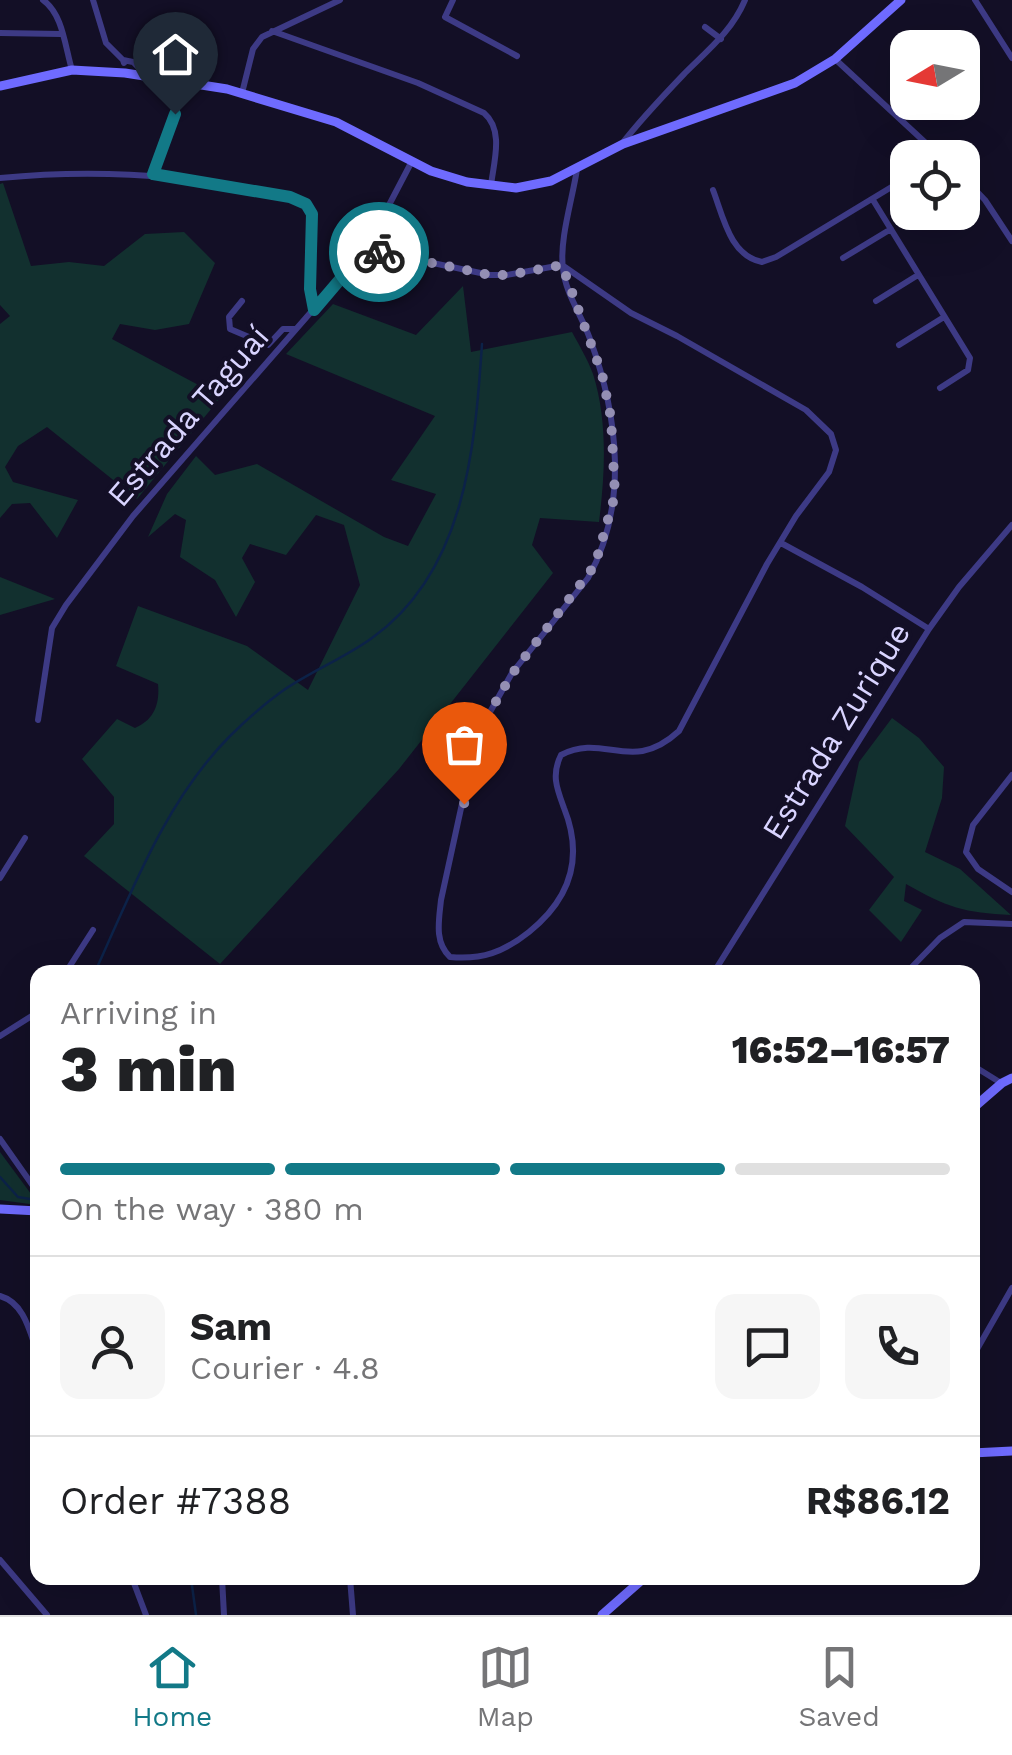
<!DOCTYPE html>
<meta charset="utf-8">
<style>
body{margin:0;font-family:"Work Sans",sans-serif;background:#f6f6f6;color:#202124;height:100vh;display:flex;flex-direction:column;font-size:38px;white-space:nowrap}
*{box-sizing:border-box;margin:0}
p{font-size:32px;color:#757577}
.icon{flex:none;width:55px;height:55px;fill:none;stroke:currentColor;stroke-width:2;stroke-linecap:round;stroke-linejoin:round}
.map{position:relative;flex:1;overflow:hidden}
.side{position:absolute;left:30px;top:965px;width:950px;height:620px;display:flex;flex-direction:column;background:#fff;border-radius:20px;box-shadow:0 10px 40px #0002}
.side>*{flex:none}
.needle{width:65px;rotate:260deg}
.buttons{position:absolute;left:890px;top:30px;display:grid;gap:20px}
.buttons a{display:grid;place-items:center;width:90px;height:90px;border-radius:20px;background:#fff;box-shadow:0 10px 40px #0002;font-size:50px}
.pin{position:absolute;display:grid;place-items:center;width:85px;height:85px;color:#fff;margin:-102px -42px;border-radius:50% 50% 50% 0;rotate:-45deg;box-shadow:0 0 10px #0007}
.pin .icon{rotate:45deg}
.courier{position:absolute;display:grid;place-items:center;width:100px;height:100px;margin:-50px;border:8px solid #127987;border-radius:50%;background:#fff;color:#222;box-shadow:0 2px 12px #0007}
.headline em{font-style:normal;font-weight:800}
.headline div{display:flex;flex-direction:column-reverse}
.headline{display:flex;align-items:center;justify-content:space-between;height:170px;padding:0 30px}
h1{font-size:65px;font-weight:800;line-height:75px}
.bar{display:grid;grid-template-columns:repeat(4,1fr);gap:15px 10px;align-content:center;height:120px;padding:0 30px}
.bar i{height:12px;border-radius:8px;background:#e0e0e0}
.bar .selected{background:#127987}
.bar p{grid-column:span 4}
.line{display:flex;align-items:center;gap:25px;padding:0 30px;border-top:2px solid #e0e0e0}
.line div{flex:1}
.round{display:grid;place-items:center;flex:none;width:105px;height:105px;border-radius:20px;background:#f6f6f6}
.tab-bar{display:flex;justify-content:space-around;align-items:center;height:140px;border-top:2px solid #e0e0e0;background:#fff;font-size:28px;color:#757577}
.tab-bar a{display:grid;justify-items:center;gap:5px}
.tab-bar .selected{color:#127987}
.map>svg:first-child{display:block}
</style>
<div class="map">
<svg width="1012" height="1615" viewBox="0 0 1012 1615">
<rect width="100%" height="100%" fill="#130f26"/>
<path fill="#12302f" d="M3,183L31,266L69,262L104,266L145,234L184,232L215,263L189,324L155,330L120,324L112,339L221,397L137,499L47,427L18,446L5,467L13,482L78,500L57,538L30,503L12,504L0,518V324L10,316L0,305V184Z
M463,286L471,352L572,332C579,345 588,360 593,374C608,421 605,474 599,522L540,518L532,545L553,573L399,769L220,964L84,856L114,824V797L82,759L117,719L135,728C154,720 160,704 158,684L116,666L138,606L247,646L308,690L360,585L344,525L316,515L286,555L250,544L242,558L255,582L236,617L215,580L180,557L186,520L175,514L148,537L167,494L196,456L215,475L257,464L384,537L408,546L436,494L391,480L435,416L286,354L333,304L416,335Z
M0,577L55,599L0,615Z
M892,718L919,738L944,767L942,798L925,852L960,869L1011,915C965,913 946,907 906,884L904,901L922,910L901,942L869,910L894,877L845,826L859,762Z
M0,1152L37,1202V1205L0,1200Z"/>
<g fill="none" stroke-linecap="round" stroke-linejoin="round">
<path stroke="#0c2248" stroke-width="2.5" d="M95,972C132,891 165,802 229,737C244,722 263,705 281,692C309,672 343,659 372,638C465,572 475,449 482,344
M0,1177L18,1197L36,1200
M191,1578L196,1615"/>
<path stroke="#3d3a85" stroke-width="6" d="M43,0C63,14 65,47 72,70
M93,0L106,43L123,60
M453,0L445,17L517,56
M975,0L1012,58
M705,27L721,39
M272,31L418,83L484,113C504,130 494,161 491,185
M0,33L61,34
M835,59L942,158
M124,63L123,60L133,62L147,76
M242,93L253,49L262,37L340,0
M621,145C640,120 663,96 685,73C708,50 732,31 745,0
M153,173L186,84
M962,176L985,200L1012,241
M0,178C101,168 200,175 299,200L312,214L310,289L313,309
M713,190C723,216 730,256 762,262L776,257L908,177
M873,200L970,358L968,370L940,388
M366,249L490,275H507L562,265L631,313L677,336L806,410L831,434L836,450L829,472L796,516L767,564L679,731C631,775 605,732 561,755C551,775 557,789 564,808C584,858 570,899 529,932C504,952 482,960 450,957C434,942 439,920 441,900L477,735L512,673L588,578C629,505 618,415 590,339C582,316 565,293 563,268C559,240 573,197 577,169
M843,258L891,229
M242,301L229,317L230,329L268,345L283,329H295
M876,301L918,275
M899,345L944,317
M781,543L862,587L929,629
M38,720L52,628L66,605L133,516L366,249L412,161
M1012,775L973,825L966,852L978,869L1012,892
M0,878L25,838
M66,972L93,930
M714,972L929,629L959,587L1012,525
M907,972L940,938L964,922L1012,924
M0,1036L38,1012
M972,1065L1001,1083
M0,1139L38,1193
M0,1296C25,1303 30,1333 38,1355
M972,1358L1012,1288
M0,1560L47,1615
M132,1578L146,1615
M222,1578L224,1615
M350,1578L353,1615"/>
<path stroke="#6f6bff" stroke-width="9" d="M0,86L72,70L125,73L227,89L336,122L431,171L467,182L516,188L551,181L623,144L795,83L835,59L901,0
M972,1109L1002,1083L1012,1078
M0,1209L38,1211
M972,1453L1012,1451
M602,1615L644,1578"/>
</g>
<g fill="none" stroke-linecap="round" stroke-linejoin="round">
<path stroke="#948fb3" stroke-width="10" stroke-dasharray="0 18" d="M379,252L490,275H508L562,265L602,374L611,418L615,495L595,565L512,674L477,734L464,804"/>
<path stroke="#127987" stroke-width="12" d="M175,114L153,174L290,197L306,204L312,214L310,289L314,310L366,249L379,252"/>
</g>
<g text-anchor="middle" stroke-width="8" stroke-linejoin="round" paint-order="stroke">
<g font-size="32" fill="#d9d4ff" stroke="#130f26">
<text transform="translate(188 416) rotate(-49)" y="11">Estrada Taguaí</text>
<text transform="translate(836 731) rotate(-58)" y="11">Estrada Zurique</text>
</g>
</g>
</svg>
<div class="buttons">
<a><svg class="needle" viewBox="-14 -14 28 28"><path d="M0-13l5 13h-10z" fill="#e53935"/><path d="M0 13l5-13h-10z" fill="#757577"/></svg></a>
<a><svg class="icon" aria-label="locate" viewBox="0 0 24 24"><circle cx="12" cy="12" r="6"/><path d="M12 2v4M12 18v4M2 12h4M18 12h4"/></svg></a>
</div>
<div class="pin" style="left:464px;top:804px;background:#ea580c"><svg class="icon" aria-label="bag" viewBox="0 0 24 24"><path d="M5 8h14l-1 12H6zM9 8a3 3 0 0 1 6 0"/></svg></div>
<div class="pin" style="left:175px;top:114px;background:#1f2937"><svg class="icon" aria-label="home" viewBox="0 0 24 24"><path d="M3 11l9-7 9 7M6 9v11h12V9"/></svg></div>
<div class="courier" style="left:379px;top:252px"><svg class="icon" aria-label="bike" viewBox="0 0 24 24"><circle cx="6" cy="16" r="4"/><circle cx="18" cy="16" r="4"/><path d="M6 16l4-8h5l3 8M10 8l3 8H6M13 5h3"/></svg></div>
<section class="side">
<div class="headline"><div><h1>3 min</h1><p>Arriving in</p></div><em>16:52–16:57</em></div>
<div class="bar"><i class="selected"></i><i class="selected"></i><i class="selected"></i><i></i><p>On the way · 380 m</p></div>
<div class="line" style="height:180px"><a class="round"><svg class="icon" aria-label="person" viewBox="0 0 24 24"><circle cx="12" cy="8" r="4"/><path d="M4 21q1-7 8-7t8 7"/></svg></a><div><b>Sam</b><p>Courier · 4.8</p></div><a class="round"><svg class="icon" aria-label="chat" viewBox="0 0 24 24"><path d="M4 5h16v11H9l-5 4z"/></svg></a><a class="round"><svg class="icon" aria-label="phone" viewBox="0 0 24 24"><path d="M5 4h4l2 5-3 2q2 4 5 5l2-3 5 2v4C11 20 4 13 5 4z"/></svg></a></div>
<div class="line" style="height:130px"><div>Order #7388</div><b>R$86.12</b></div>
</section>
</div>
<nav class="tab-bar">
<a class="selected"><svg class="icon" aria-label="home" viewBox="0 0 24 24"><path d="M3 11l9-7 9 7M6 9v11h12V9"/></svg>Home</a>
<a><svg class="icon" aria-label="map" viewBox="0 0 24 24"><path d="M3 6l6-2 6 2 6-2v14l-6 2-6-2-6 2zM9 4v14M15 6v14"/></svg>Map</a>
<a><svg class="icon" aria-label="saved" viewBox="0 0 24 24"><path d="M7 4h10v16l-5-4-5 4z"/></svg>Saved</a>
</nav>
